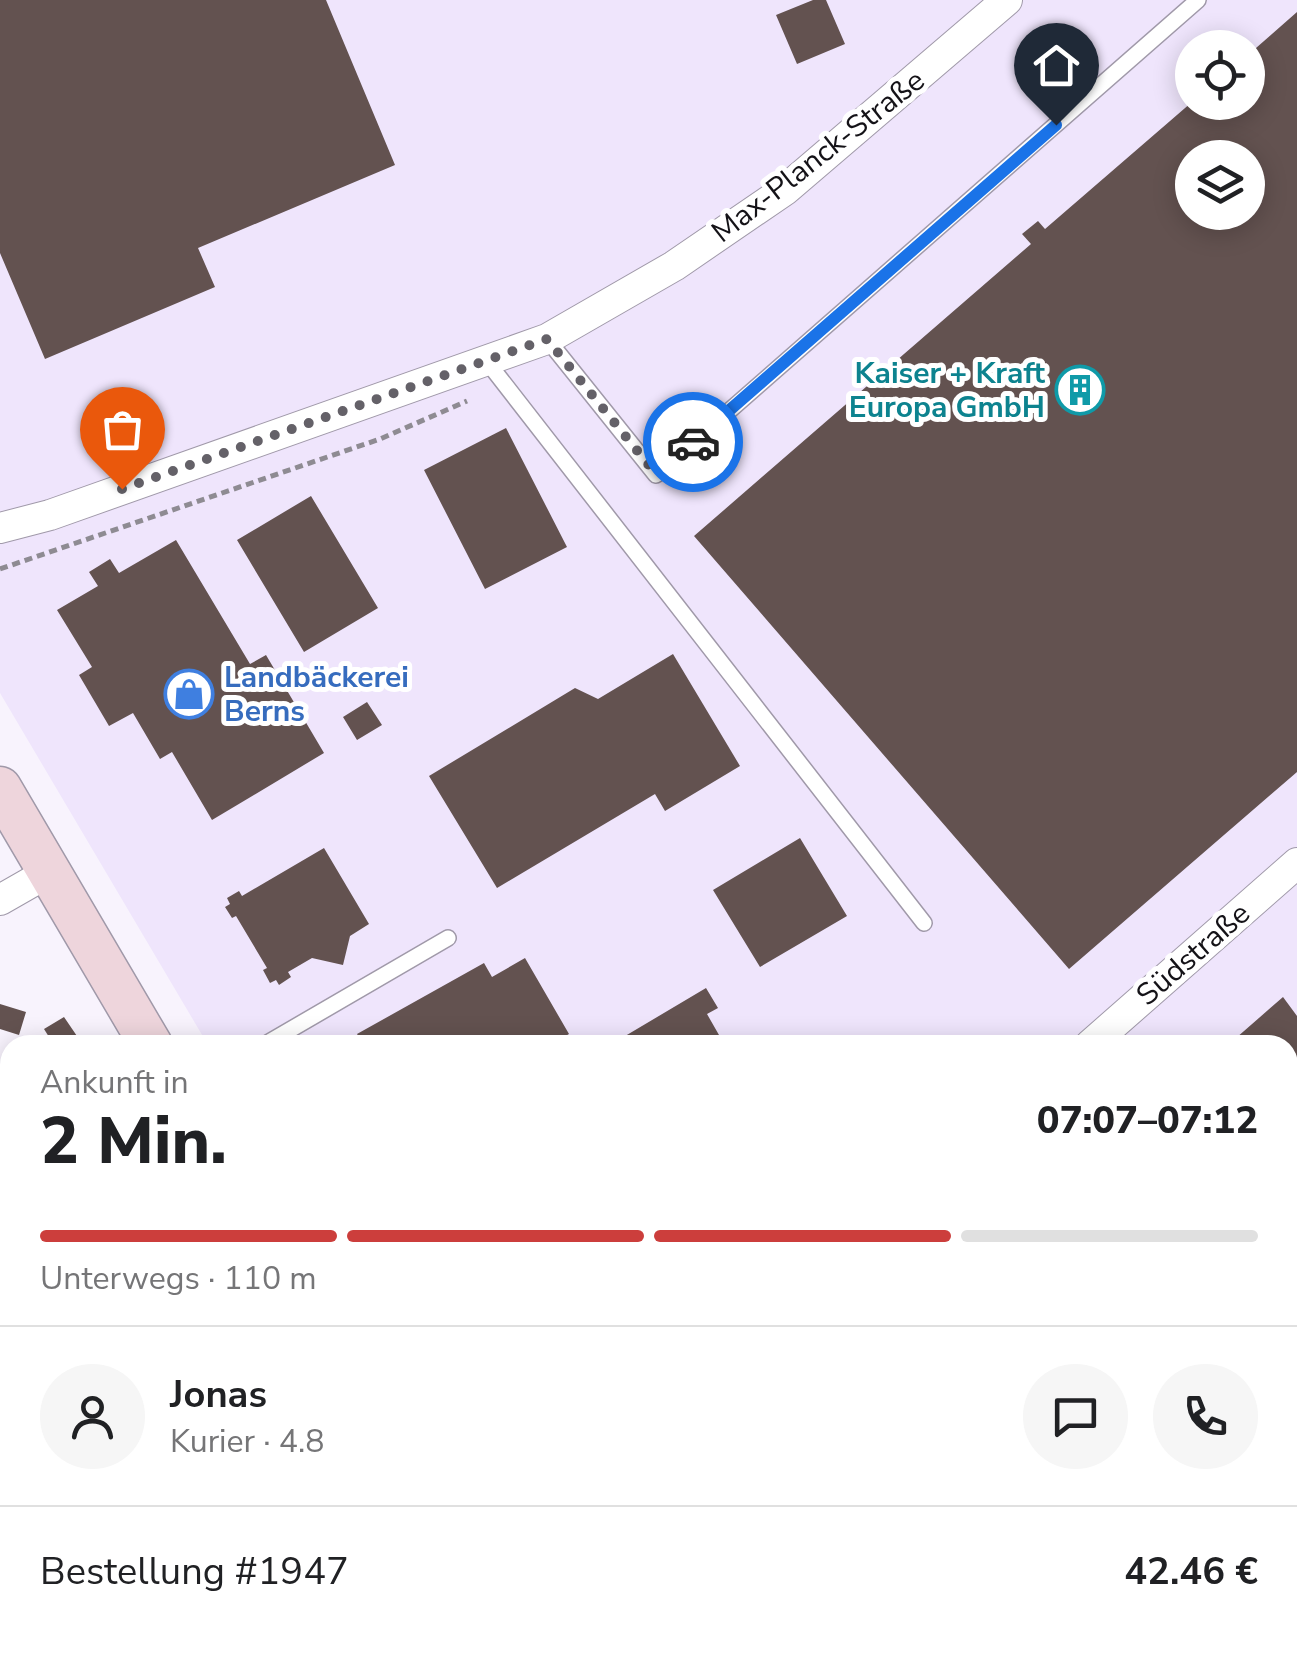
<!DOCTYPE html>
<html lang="de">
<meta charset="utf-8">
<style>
body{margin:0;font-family:"Nunito Sans",sans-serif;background:#f6f6f6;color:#202124;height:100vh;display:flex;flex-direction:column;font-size:38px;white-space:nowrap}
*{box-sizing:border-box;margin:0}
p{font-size:32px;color:#757577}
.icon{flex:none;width:55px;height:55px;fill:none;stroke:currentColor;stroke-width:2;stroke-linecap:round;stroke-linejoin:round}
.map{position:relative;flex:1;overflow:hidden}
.sheet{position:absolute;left:0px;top:1035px;width:1298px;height:620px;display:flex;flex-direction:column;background:#fff;border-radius:30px 30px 0 0;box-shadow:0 5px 25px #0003}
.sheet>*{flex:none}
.fabs{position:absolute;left:1175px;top:30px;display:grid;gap:20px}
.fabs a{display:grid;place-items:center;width:90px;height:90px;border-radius:50%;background:#fff;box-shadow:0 5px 25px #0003;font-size:50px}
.pin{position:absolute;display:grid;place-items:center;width:85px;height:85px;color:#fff;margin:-102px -42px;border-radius:50% 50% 50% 0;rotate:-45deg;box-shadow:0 0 10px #0007}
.pin .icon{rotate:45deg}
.courier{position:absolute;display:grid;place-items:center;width:100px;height:100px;margin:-50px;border:8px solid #1a73e8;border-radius:50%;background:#fff;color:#222;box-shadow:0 2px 12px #0007}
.overview em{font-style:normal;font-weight:800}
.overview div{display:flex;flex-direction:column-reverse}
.overview{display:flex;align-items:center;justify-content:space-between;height:170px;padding:0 40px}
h1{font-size:65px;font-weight:800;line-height:75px}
.bar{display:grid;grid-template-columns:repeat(4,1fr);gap:15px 10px;align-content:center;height:120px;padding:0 40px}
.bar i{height:12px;border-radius:8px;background:#e0e0e0}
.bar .on{background:#cc3e3c}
.bar p{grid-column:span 4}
.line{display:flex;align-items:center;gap:25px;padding:0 40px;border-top:2px solid #e0e0e0}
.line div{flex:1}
.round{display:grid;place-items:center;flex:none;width:105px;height:105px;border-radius:52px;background:#f6f6f6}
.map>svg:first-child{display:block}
</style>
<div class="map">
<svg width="1297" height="1655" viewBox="0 0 1297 1655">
<rect width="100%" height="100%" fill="#f8f3fd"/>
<path fill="#efe5fc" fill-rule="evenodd" d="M0,0H1297V1655H590L584,1645H1288V1045H208L0,693ZM1192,48H1248V102H1192ZM1192,158H1248V212H1192Z
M10,1605V1645H453L435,1655H0V1611Z"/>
<path fill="#635250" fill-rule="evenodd" d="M0,0H326L395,165L198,248L215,287L45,359L0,253Z
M813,0H826L845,44L797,64L776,15Z
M1297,12V772L1069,969L694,536L1031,244L1022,234L1038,221L1045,229L1192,102H1248V55ZM1192,158H1248V212H1192Z
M506,428L567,547L485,589L424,470Z
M311,496L378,608L304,652L237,540Z
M176,540L250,664L266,655L324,753L212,820L172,752L160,759L133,713L109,726L79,675L92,667L57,610L98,586L89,572L110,559L119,573Z
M673,654L740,766L665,811L655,794L497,888L429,776L575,688L598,699Z
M367,702L382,725L357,740L343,717Z
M800,838L847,916L760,967L713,890Z
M324,848L369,924L350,936L343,965L312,958L288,972L291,977L279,985L276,980L270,983L263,970L267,968L236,916L232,918L225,907L230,904L227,898L239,891L242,896Z
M525,958L569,1034L550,1045H364L357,1034L484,963L492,977Z
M706,988L718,1008L707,1014L719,1035L703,1045H610Z
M1283,997L1297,1016V1346L1288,1335V1045H1228Z
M0,1004L26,1012L19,1035L0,1029Z
M64,1017L79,1039L69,1045H54L44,1029Z
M1288,1410L1297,1421V1655H1006L997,1645H1288Z
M303,1645H367L350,1655H309Z
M737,1645H826L834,1655H746Z"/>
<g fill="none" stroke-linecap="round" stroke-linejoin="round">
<g stroke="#a099a9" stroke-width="18">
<path id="lane" d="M547,339L656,475L1198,0
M485,359L924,923
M264,1045L448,938
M1288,1372L1297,1383
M275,1645L281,1655
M854,1645L863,1655
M392,1655L408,1645"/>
</g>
<g stroke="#a099a9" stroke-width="32">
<path id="street" d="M0,528L50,515L547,339L674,266L785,190L1007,0
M0,900L49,872
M1090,1045L1297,863
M926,1645L935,1655"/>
</g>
<g stroke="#a099a9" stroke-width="45">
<path id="secondary" d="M0,788L151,1045
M509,1645L515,1655"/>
</g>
<path stroke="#8e8b92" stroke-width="5" stroke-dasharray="8 5" stroke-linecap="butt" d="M0,569L380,439L467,401"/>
<use href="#lane" stroke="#fff" stroke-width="15"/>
<use href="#street" stroke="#fff" stroke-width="30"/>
<use href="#secondary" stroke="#eed5dc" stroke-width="42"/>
</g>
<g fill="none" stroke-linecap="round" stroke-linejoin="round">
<path stroke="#646168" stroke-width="10" stroke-dasharray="0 18" d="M122,489L547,339L656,474L693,442"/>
<path stroke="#1a73e8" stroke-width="12" d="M693,442L1056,125"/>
</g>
<defs>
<g id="building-ring" transform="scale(2.5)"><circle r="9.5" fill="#fff" stroke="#0f9aa8" stroke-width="1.5"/><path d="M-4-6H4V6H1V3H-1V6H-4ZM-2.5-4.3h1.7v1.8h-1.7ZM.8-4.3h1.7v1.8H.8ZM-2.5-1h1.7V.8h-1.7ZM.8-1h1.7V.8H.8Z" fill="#0f9aa8"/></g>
<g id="shop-ring" transform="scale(2.5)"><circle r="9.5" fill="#fff" stroke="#3f7fe0" stroke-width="1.5"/><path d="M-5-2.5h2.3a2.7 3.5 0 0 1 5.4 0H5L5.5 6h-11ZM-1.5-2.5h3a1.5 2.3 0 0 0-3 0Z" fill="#3f7fe0"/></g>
</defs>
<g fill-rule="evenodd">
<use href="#building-ring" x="1080" y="390"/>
<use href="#shop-ring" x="189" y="694"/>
</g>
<g text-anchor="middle" stroke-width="10" stroke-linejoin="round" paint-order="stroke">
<g font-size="30" fill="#141217" stroke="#fff">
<text transform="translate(818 156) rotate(-38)" y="10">Max-Planck-Straße</text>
<text transform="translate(1193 954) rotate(-41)" y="10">Südstraße</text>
</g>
<g font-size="30" font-weight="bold" fill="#0d838f" stroke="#fff" text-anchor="end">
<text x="1045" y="383">Kaiser + Kraft<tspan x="1045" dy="34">Europa GmbH</tspan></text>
</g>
<g font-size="30" font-weight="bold" fill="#366cbe" stroke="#fff" text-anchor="start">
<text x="224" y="687">Landbäckerei<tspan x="224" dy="34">Berns</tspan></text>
</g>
</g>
</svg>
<div class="fabs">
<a><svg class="icon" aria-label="locate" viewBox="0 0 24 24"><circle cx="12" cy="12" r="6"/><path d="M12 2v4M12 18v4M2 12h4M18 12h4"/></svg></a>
<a><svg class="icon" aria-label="layers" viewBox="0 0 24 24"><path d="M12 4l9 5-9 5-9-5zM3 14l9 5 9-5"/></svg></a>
</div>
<div class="pin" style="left:122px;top:489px;background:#ea580c"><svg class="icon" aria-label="bag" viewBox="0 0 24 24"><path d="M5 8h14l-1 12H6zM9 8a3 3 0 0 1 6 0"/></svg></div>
<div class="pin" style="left:1056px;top:125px;background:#1f2937"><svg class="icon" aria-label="home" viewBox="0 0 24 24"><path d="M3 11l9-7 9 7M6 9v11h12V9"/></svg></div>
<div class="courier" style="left:693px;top:442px"><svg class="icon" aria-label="car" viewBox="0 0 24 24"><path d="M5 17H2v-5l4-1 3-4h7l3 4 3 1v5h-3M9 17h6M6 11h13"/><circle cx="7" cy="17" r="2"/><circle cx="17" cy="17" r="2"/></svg></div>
<section class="sheet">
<div class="overview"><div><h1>2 Min.</h1><p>Ankunft in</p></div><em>07:07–07:12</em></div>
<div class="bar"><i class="on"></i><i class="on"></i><i class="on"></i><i></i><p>Unterwegs · 110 m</p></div>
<div class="line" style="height:180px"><a class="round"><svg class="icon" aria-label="person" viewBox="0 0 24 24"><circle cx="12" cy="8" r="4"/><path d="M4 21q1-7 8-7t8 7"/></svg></a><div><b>Jonas</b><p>Kurier · 4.8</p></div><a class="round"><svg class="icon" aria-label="chat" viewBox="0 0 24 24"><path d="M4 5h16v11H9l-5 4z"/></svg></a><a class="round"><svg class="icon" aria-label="phone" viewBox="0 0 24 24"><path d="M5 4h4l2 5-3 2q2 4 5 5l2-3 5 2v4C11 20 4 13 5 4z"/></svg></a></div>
<div class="line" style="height:130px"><div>Bestellung #1947</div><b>42.46 €</b></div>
</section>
</div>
